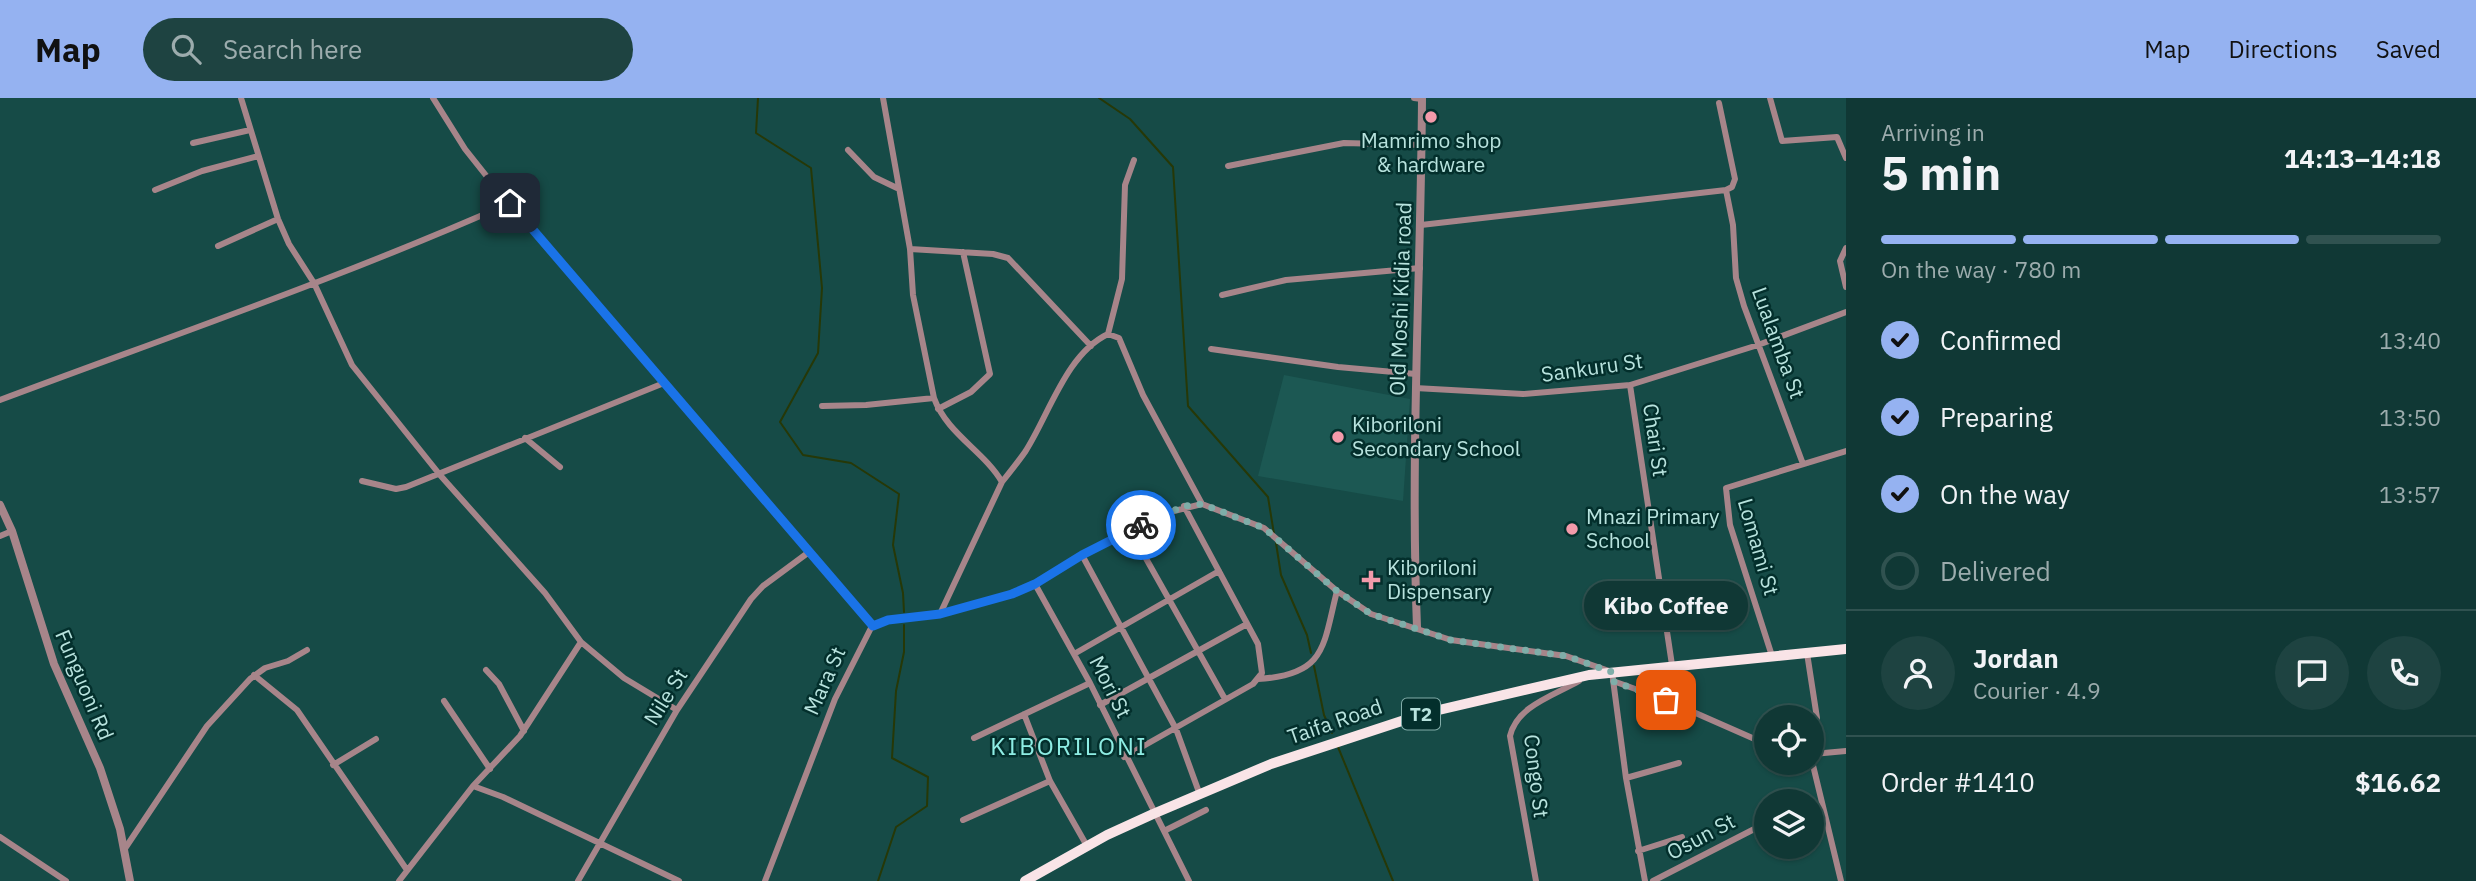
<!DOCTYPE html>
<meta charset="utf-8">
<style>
body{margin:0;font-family:"IBM Plex Sans",sans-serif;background:#1e4341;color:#f1f3f6;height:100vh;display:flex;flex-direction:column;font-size:26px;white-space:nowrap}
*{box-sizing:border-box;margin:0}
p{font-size:23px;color:#9cacad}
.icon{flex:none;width:38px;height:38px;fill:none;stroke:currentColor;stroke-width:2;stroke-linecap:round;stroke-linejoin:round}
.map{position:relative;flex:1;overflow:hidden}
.side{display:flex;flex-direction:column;background:#103835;width:630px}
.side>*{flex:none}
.controls{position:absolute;left:1754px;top:607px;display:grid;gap:14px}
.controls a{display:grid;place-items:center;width:70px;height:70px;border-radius:50%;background:#103835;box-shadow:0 2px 5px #0004,0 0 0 2px #305250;font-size:35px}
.pin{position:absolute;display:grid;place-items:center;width:60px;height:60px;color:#fff;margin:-30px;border-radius:14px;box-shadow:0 4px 10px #0006}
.courier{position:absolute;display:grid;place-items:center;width:70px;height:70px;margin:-35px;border:5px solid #1a73e8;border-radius:50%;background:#fff;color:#222;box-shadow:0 2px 9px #0007}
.bubble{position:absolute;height:49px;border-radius:24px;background:#103835;box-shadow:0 2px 5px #0004,0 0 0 2px #305250;font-size:23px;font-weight:700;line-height:49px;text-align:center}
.headline em{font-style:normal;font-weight:700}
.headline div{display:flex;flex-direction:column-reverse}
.headline{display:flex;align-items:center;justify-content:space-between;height:119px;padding:0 35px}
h1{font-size:46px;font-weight:700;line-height:52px}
.bar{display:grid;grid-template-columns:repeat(4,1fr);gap:10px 7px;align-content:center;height:84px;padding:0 35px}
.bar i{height:9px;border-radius:5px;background:#305250}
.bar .on{background:#95b2f1}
.bar p{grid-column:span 4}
.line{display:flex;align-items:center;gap:18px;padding:0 35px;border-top:2px solid #305250}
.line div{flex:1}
.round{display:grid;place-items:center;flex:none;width:74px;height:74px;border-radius:37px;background:#1e4341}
ol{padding:0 35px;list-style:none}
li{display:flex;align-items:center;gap:21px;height:77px}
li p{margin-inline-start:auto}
li .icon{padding:7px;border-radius:50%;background:#95b2f1;color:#111;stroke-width:4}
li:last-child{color:#9cacad}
li i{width:38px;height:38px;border:4px solid #305250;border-radius:50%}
header{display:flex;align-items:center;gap:42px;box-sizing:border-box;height:98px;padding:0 35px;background:#95b2f1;color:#111}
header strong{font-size:33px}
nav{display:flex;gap:38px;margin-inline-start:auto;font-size:24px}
.search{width:490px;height:63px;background:#1e4341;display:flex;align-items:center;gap:18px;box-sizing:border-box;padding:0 24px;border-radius:38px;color:#9cacad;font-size:26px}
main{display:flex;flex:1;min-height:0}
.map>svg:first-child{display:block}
</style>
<header>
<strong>Map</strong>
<div class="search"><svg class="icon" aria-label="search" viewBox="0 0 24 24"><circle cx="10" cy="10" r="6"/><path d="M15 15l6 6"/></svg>Search here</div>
<nav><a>Map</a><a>Directions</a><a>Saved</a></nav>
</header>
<main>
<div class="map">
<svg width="1846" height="783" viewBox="0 0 1846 783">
<rect width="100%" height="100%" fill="#164b47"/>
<path fill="#1c5853" d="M1284,277L1410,301L1403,403L1258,378Z"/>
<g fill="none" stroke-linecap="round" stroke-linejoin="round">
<path stroke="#263807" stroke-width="2" d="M758,0L756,35L811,70L822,190L818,255L780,324L803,357L851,365L899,396L893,447L903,495L904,514
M1099,0L1130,21L1173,69L1188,308L1268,399L1274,436
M1276,445L1281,477L1307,537L1311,555
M1314,568L1324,617L1332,635
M1338,649L1393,783
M878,783L896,729L927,708L928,679L892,660L896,593L904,554V527"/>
<path stroke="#a7858a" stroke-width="6" d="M241,0L278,121L289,146L314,185L352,267L440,377L545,495L581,544L520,638L473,688
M433,0L465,51L492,85L872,528
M883,0L910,151L913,197L934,300C947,336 984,353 1002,384L940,516
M1414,0L1422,1
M1770,0L1782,43L1837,39L1846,60
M193,45L250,32
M848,52L874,79L897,90
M1228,68L1344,45L1422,47
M155,92L202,73L258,58
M1726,92L1733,127L1736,180L1744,208L1803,366
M1421,127L1726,92L1732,89L1735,81L1719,5
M218,148L278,121
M1846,150L1840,163L1846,189
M910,151L993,156L1008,160L1091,248
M1222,197L1286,182L1420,170
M1108,236L1122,181L1125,87L1134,62
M1211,251L1338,269L1416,276
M1630,287L1672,567
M1415,290L1523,296L1630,287L1758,247L1846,214
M0,302C171,238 343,179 510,105
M822,308L866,307L934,300
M938,311L971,294L990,276L963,154
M525,340L560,369
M362,383L396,391L406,389L664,285
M1002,384C1010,374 1018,364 1025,354C1049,317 1066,256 1108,236L1119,240L1143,297L1202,406
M1130,432L1225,601
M0,438L12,433
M1082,457L1176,631L1200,697
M1035,486L1090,585L1189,783
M581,544L624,580L677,612
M1807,555L1817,620L1815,656
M1074,556L1219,473
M1772,558L1730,427L1726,390L1846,353
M486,572L499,586L524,633
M254,577L297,612L407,772
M1258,581C1327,577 1323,547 1337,493
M1613,583L1666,602L1766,646
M444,603L490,671
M1100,607L1247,526
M1024,616L1050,683L1087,748
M974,640L1090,585
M1813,656L1846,653
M1124,659L1253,586L1262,575L1258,546L1184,408
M1811,659L1841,783
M333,667L376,641
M1626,680L1679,665
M963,722L1050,683
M1164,733L1206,712
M0,739L66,783
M124,752L207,628L250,581L265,570L288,563L307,552
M1638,753L1682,739
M399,783L473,688L503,699L679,783
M578,783L677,612L751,501L763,488L809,454
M765,783L835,601L872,528L888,522L940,516L1012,496L1035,486L1082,457L1162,416L1202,406L1264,430L1337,493L1371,516L1451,542L1566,558L1612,574L1626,680L1645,783
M1536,783L1510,638C1517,608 1553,598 1579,583
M1653,783L1766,725"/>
<path stroke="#a7858a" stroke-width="8" d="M0,407L12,433L54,566L100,670L120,731L130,783
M1417,529C1410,352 1421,176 1422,0"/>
<path stroke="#f9e4e7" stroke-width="10" d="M1025,783L1107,737L1153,716L1271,666L1426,615L1589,577L1846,551"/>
</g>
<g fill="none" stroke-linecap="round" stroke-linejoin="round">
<path stroke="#7faea9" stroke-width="7" stroke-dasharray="0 12.6" d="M1141,427L1184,408L1202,406L1264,430L1337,493L1371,516L1451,542L1566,558L1612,574V583L1666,602"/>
<path stroke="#1a73e8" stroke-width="9" d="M510,105L873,528L888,522L940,516L1012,496L1035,486L1082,457L1141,427"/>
</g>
<g fill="#f39aaa" stroke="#032f2c" stroke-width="2.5">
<circle cx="1431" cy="19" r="7"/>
<circle cx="1338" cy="339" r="7"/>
<circle cx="1572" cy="431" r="7"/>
<path d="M1367.5 471.5h7v7h7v7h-7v7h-7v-7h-7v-7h7z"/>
</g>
<g text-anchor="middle" stroke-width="5" stroke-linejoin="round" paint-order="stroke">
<rect fill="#032f2c" stroke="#82ada9" stroke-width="2" x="1402" y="600.5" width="38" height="31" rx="5"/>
<g font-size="19" font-weight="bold" fill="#b8e3de">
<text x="1421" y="623">T2</text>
</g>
<g font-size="21" fill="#b8e3de" stroke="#032f2c" text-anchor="start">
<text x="1431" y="50" text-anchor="middle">Mamrimo shop<tspan x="1431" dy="24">&amp; hardware</tspan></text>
<text x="1352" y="334">Kiboriloni<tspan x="1352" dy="24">Secondary School</tspan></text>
<text x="1586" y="426">Mnazi Primary<tspan x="1586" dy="24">School</tspan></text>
<text x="1387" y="477">Kiboriloni<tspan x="1387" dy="24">Dispensary</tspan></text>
</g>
<g font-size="21" fill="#b8e3de" stroke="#032f2c">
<text transform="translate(1401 201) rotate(-88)" y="7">Old Moshi Kidia road</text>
<text transform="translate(1778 245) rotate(70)" y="7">Lualamba St</text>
<text transform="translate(1592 270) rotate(-8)" y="7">Sankuru St</text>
<text transform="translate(1655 342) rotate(82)" y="7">Chari St</text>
<text transform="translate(1758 449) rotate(74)" y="7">Lomami St</text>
<text transform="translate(825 583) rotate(-66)" y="7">Mara St</text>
<text transform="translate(84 587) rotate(67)" y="7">Funguoni Rd</text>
<text transform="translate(1110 589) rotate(63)" y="7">Mori St</text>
<text transform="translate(666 599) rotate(-58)" y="7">Nile St</text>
<text transform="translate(1335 624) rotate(-19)" y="7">Taifa Road</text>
<text transform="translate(1536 678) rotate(83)" y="7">Congo St</text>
<text transform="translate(1701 739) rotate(-28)" y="7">Osun St</text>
</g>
<g font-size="24" letter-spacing="2" fill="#8eede4" stroke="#032f2c">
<text x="1069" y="657">KIBORILONI</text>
</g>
</g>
</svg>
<div class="controls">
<a><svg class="icon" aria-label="locate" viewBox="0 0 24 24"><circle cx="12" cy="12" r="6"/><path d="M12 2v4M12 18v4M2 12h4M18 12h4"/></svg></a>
<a><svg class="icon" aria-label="layers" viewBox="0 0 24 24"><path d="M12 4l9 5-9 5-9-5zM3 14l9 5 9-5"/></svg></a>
</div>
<div class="pin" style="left:1666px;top:602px;background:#ea580c"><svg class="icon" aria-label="bag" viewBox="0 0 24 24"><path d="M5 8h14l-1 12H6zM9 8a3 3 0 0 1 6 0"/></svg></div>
<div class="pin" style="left:510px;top:105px;background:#1f2937"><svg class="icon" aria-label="home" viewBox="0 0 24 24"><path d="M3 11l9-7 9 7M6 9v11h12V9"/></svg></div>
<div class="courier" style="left:1141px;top:427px"><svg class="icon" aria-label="bike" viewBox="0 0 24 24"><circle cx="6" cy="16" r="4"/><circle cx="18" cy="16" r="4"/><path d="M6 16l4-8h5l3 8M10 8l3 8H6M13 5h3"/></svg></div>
<div class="bubble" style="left:1584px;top:483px;width:164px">Kibo Coffee</div>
</div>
<section class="side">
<div class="headline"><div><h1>5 min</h1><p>Arriving in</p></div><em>14:13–14:18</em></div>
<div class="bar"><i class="on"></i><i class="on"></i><i class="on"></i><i></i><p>On the way · 780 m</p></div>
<ol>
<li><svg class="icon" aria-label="check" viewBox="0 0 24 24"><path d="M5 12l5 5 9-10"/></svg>Confirmed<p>13:40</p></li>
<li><svg class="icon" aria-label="check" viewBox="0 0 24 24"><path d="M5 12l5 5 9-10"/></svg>Preparing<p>13:50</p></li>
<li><svg class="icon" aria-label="check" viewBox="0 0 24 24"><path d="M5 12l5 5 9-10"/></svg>On the way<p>13:57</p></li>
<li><i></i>Delivered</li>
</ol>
<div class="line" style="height:126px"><a class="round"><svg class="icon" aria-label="person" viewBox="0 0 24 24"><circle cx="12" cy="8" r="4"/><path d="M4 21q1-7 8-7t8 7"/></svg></a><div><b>Jordan</b><p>Courier · 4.9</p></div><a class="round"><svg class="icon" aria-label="chat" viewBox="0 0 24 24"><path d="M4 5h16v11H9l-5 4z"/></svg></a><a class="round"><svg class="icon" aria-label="phone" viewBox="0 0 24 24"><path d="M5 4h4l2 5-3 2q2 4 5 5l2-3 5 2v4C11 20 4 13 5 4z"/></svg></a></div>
<div class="line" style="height:91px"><div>Order #1410</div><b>$16.62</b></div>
</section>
</main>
